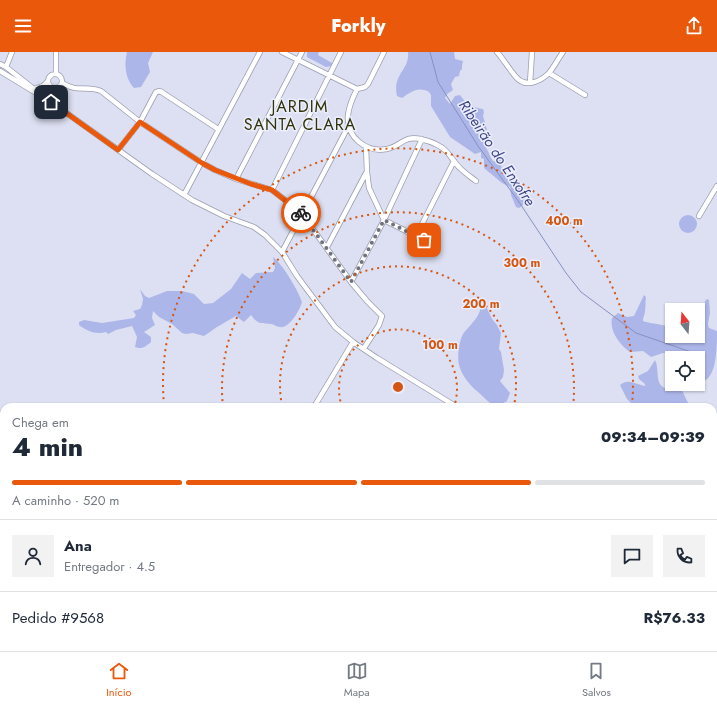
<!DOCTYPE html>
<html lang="pt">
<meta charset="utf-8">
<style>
body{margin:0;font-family:Jost,sans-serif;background:#f2f2f3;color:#1f2937;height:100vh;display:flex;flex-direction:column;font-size:15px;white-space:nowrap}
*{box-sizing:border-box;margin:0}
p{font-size:13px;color:#747a83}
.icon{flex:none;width:22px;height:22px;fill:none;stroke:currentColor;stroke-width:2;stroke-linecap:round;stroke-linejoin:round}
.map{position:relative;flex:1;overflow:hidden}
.sheet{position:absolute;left:0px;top:351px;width:717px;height:248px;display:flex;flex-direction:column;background:#fff;border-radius:12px 12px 0 0;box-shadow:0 1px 3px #0004}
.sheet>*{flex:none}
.needle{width:26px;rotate:343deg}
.controls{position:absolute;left:665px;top:251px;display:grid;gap:8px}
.controls a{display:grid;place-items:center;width:40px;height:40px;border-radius:0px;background:#fff;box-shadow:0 1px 3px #0004;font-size:20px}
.pin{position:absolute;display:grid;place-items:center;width:34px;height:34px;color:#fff;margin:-17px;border-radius:8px;box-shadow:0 2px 6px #0006}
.courier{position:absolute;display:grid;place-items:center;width:40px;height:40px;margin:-20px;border:3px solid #ea580c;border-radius:50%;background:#fff;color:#222;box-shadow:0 1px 5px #0007}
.overview em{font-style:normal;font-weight:800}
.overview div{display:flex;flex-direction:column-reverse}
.overview{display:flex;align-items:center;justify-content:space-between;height:68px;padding:0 12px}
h1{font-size:26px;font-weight:800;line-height:30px}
.bar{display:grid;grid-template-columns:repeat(4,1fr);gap:6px 4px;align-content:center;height:48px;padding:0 12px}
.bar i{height:5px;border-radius:3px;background:#e0e1e3}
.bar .current{background:#ea580c}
.bar p{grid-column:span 4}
.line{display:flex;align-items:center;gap:10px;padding:0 12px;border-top:1px solid #e0e1e3}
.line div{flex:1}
.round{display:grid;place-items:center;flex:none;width:42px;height:42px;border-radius:0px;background:#f2f2f3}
header{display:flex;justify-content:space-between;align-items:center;height:52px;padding:0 12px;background:#ea580c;color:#fff;font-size:18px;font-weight:800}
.dock{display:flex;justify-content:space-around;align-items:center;height:56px;border-top:1px solid #e0e1e3;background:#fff;font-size:11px;color:#747a83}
.dock a{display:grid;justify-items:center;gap:2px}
.dock .current{color:#ea580c}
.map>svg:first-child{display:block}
</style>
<header><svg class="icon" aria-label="menu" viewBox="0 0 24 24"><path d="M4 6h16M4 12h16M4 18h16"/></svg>Forkly<svg class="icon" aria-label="share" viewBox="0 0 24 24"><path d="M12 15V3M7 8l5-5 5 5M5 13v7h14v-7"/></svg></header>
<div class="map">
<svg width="717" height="599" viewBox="0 0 717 599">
<rect width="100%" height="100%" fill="#dde0f2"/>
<path fill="#adb6e8" d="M127,0H153L148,11L150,20L141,35L134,36C125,26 124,13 127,0Z
M307,0H319L318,3L332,11L331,14L326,15L307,5Z
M408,0H454L455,7L463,9L462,14V17L460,19L459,24L455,25L451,32L453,38L447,42L445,46L450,52L455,44L460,43C465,51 474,56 483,57L484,60L483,64L487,78L478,81L486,90L484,93C489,99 489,103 493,109H496L499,105L501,106L503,111L501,113L502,117C510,124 537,147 519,156L516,155L511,143L510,135L502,131L484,116V107L481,106V100L475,102L450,85L431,54V43L429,40C418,34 411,40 402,46L397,44C392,22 410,18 408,0Z
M679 172a9 9 0 1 1 18 0a9 9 0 1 1-18 0Z
M273,205C282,211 299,240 302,250C300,258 289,277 280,275C276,275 274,272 271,272C261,271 258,273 251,263L244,270L236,264L217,275L204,284L193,281L186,282L182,281L172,272L159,265L153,259L152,266L155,273L144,280L151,285V290C146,294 142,298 135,295L137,285L132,274L116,278L108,282L106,280C96,283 87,279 79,273V270L84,268L102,271L134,266L136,263L133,259L140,257L142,253L143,247L140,237L145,244L149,246L167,239H182L194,242L204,252L213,251L231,237L242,221L250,227L256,221L273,220L275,216Z
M644,243L646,245C645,250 646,254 645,259C645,263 643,264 643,269C647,271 660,272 666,274L672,271V284H698V271L700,272L701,270L705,249L707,247L709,248L710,261L708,272L709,276L717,279C717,293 717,324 704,329L698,326V306H673L669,301H663L651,305L643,299L630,300C620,293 609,279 612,266L618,261L627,265L634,264Z
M483,248L492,267L497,273L501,281L499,297L501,300L504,318L503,325L500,329L510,341L507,349L498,354C491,354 484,345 478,340C470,334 461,322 459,313C457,305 459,289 463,282C466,277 470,275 473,270C479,264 481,256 483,248Z
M655,308C660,318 654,331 665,336L672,331L679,332L690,355H633L632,352L627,347L620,333C628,326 635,332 645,334V332L639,327L638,324L648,319Z
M4,505V569L0,565V506Z
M135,595H188L186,599H134Z
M317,595H490L493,599H326Z
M537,595H593L599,599H533Z"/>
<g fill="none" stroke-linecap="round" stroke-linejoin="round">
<path stroke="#8790c0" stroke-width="1" d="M430,0L438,30L478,94L519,150L566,221L581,240L636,281L694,301"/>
<g stroke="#999dad" stroke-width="6">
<path id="minor" d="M282,0L357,37
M497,0C504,8 509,17 516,25C525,36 540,30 549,21C554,15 558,7 563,0
M0,12L6,15L39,41
M6,15L12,0
M0,19L51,50L152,122L192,148L224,164L254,175L265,183L282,200L297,224L335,275L353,290L377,306L457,355
M56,21V0
M549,21L585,43
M48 29a7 7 0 1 1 14 0a7 7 0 1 1-14 0Z
M62,31C78,41 86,33 101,39L140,70L202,111L215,118L236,127L272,138L289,151L302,162L351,230L367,249L382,264L379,273L364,296
M530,31L532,0
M34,37L43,34L48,29
M357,37C353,45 349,53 348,63C346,85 366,101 387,97C402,94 403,83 421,87C429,89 440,93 446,99C451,104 455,112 461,117C466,122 471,125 476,129
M357,37L365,35L368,32L384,0
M50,50H51L54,36
M366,95L367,120L369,136L384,168L432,192
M118,98L140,70L156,40L160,39L218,77
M236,127L302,0
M272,138L341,0
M184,143L260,0
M699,164L717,134
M416,184L454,109
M327,195L366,121
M282,200L348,75
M351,230L384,168L422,87
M314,355L353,290
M713,511L717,514
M713,593L717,594
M646,599L648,595"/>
</g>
<use href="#minor" stroke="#fff" stroke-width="4.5"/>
</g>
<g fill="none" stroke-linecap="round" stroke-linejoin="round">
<path stroke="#70737d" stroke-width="4" stroke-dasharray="0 7.2" d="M301,161L351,230L384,168L424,188"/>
<path stroke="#ea580c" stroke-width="5" d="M51,50L118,98L140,70L202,111L215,118L251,132L272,138L301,161"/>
</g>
<g fill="none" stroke="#d65611" stroke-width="2" stroke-dasharray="2 4">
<path d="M342 355A59 59 0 1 1 454 355"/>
<path d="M282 354A118 118 0 1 1 514 354"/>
<path d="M223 355A176 176 0 1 1 573 355"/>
<path d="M164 353A235 235 0 1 1 632 353"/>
</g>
<g text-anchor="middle" stroke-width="3" stroke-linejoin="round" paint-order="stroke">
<g font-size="15" font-style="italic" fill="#404685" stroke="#ebeefc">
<text transform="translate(497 101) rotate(56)" y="5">Ribeirão do Enxofre</text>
</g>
<g font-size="16" letter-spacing="1" fill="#333309" stroke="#ebeefc">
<text x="300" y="60">JARDIM<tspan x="300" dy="18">SANTA CLARA</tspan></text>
</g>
</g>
<circle cx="398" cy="335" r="6" fill="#d65611" stroke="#ebeefc" stroke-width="2"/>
<g font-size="12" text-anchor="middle" font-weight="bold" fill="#d65611" stroke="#ebeefc" stroke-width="3" stroke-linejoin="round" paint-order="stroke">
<text x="564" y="173">400 m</text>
<text x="522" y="215">300 m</text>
<text x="481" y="256">200 m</text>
<text x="440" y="297">100 m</text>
</g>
</svg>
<div class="controls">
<a><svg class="needle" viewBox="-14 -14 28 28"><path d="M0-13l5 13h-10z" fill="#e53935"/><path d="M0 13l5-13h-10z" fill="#747a83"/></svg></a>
<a><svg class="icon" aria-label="locate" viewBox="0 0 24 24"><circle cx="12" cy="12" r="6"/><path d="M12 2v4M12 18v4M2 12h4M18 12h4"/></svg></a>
</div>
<div class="pin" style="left:424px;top:188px;background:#ea580c"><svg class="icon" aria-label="bag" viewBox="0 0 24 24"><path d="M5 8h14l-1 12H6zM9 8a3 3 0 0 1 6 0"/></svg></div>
<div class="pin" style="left:51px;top:50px;background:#1f2937"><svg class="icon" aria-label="home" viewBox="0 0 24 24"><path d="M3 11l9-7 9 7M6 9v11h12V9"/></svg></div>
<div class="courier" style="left:301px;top:161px"><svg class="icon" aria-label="bike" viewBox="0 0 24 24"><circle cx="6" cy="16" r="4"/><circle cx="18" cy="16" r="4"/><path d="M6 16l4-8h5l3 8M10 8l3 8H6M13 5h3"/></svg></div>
<section class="sheet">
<div class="overview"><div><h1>4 min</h1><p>Chega em</p></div><em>09:34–09:39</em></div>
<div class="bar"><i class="current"></i><i class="current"></i><i class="current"></i><i></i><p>A caminho · 520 m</p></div>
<div class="line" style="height:72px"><a class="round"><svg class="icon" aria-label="person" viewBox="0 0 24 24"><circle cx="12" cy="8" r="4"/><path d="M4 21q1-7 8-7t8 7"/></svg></a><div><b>Ana</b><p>Entregador · 4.5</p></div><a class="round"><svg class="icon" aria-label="chat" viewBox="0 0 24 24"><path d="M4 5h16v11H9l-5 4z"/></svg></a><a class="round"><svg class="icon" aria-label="phone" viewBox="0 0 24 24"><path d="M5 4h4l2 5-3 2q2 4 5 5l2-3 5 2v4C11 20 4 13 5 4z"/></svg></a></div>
<div class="line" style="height:52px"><div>Pedido #9568</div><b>R$76.33</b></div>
</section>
</div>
<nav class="dock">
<a class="current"><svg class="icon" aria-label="home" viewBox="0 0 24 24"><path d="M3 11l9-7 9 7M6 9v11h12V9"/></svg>Início</a>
<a><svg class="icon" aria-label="map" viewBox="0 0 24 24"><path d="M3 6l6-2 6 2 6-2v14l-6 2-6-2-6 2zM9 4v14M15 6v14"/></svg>Mapa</a>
<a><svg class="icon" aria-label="saved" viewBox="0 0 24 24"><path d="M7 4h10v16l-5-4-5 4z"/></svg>Salvos</a>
</nav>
